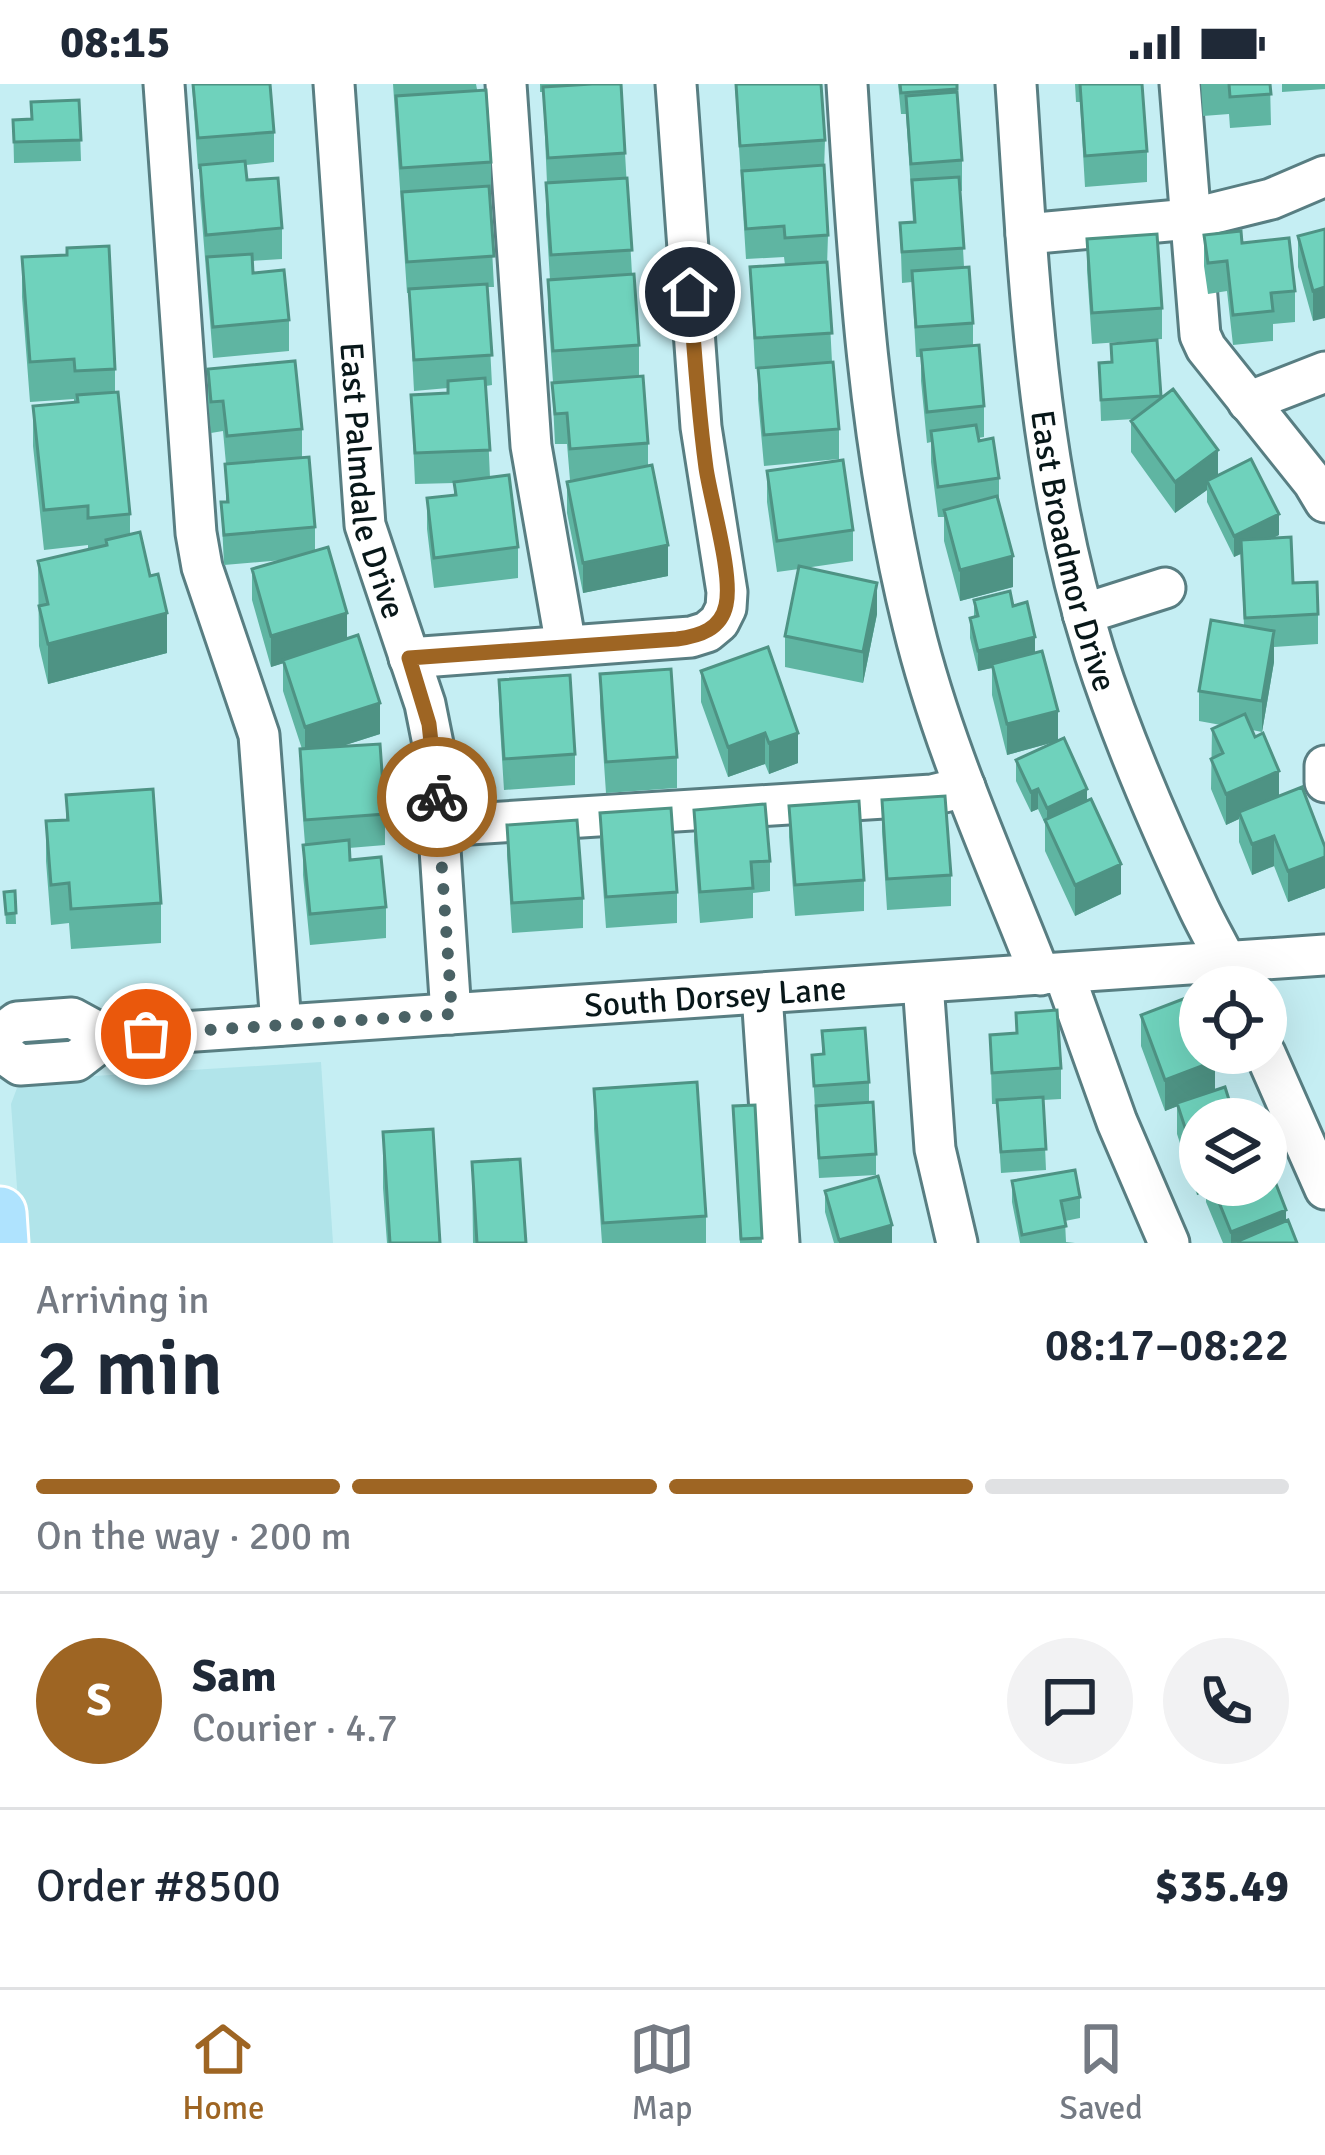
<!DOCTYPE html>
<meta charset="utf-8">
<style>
body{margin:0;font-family:Signika,sans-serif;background:#f2f2f3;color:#1f2937;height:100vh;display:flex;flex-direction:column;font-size:45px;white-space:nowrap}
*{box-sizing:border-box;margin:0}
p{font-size:39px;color:#747a83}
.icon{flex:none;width:66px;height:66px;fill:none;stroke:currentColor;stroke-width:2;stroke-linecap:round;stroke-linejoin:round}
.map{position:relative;height:1159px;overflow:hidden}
.sheet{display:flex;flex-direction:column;background:#fff;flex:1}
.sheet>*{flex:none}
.controls{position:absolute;left:1179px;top:882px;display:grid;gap:24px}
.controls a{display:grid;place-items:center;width:108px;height:108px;border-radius:50%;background:#fff;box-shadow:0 12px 48px #0002;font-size:60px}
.pin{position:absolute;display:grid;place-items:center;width:102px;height:102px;color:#fff;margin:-51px;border:6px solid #fff;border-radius:50%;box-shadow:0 3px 12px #0007}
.courier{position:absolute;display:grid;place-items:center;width:120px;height:120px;margin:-60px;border:9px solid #9e6523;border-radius:50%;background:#fff;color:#222;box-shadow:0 3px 15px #0007}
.head em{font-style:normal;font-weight:600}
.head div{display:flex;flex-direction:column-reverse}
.head{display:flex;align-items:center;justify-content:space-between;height:204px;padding:0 36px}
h1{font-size:78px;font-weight:600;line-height:90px}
.bar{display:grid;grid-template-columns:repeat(4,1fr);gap:18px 12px;align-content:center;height:144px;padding:0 36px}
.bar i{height:15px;border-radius:9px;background:#e0e1e3}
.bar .current{background:#9e6523}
.bar p{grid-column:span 4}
.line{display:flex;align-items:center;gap:30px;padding:0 36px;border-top:3px solid #e0e1e3}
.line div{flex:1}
.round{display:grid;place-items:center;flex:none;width:126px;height:126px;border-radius:63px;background:#f2f2f3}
.status{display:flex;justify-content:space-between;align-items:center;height:84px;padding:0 60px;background:#fff;direction:ltr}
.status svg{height:33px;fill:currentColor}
.dock{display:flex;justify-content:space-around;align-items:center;height:168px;border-top:3px solid #e0e1e3;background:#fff;font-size:33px;color:#747a83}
.dock a{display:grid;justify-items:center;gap:6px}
.dock .current{color:#9e6523}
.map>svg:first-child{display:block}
</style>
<div class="status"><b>08:15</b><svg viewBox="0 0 49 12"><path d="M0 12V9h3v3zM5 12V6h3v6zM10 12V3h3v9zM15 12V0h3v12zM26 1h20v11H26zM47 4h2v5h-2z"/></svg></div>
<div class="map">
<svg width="1325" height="1159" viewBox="0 0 1325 1159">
<rect width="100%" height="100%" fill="#c5eef3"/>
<path fill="#b1e4ea" d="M321,978L333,1159H21L11,1020L17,1004L29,996Z"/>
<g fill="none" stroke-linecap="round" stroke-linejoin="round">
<g stroke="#587e82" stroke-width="45">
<g id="minor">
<path d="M164,0L196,449L202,483L259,651L281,941"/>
<path id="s1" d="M334,0L365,441L425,620L433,660L451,930"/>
<path d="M506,0L531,362L566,562"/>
<path d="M847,0C858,182 869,363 913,541C942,661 995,776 1040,891"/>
<path id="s2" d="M1016,0C1029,194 1036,383 1095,570C1123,657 1160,742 1199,825C1211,850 1225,873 1236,898"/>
<path d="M1180,0L1200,251L1206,264L1313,398L1325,418"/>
<path d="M1026,150L1190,135L1271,115L1325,92"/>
<path d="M1248,318L1325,288"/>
<path d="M1083,530L1165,504"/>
<path d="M409,574L691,553L707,548L719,538L726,524L727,508L701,343L676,0"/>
<path d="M1325,682V698"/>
<path d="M439,742L932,711L965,703"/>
<path d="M1064,890L1117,1038L1169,1159"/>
<path d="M923,899L935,1065L957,1159"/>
<path d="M762,910L779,1159"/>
<path id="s3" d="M0,951L17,938L72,934L107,953L1325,871"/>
<path d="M0,967L20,981L76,977L107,953"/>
<path d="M1265,969L1325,1105"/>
</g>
</g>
<g stroke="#fff" stroke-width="57">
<path id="major" d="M0,1129L2,1159"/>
</g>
<use href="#minor" stroke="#fff" stroke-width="39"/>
<use href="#major" stroke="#afe3fe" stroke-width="51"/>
</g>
<path fill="#5fb5a2" d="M192,0H270L274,48V78L246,81L247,96L282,144V175L252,177L253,189L289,236V267L213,274L200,112V85H198Z
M393,0H476L491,78V108H489L494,203H487L492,301L486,302L490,394L518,463V494L434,504L427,445V414L454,411V399L415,400L411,311L448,309V304L414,307L409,209H407Z
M540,0H621L632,190L639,261V292L553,298L548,227V196H550L546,130V99H547L543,8H540Z
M735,0L825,56L824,87L828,151L827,182L832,278L839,345V375L764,382L758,315V285H755L750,183L785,181L784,173L746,175Z
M898,0H957L962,76V107H960L964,183L973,239V261L984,322V353L978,354L999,394V420L1013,503L960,517L944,457V433H938L931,378V358L927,359L921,297V273H916L912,198L902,199L900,139L913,138L906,30H901Z
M1075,0H1142L1147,67V98L1085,103L1080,18H1076Z
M1201,0H1270L1271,41L1230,44L1229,30L1203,32Z
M1282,0H1325V5L1282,8Z
M79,16L81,77L14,79L13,36L31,35Z
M1325,145L1313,237L1298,183V152Z
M1204,151L1242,159L1295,207V238L1273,240V257L1233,261L1227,207L1208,210L1204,182Z
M1087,155L1162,224V255L1092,260L1087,186Z
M22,173L115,285V308L130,430V451L167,569L48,600L39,562L38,477L88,465V461L44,466L33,362V322L74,318V315L30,318L22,213Z
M1157,256L1161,314L1218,391L1279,451L1272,454L1293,499L1318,530V560L1274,563V578L1262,648L1252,646L1279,712L1325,763V804L1288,818L1274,782L1252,791L1239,758V735L1226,741L1211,705L1212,645L1221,641L1199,637V607L1244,542L1241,470L1234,473L1207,418V406L1175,429L1131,368V337L1134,335L1101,337L1099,279L1111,278V260Z
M208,285L302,345V373L315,443V467L380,650L342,662L385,730V761L349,764L350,776L386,823V854L310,861L303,791V761L305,760L300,696L302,665L283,607V579L271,583L252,516V485L283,476L224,481L221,418H226V380L223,347L211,349L208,316Z
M552,299L648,359V382L668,492L583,509L567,429V398L585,394L570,396L567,360H555Z
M767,387L853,446V477L805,484L877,530L863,599L785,583V552L799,485L777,488L767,418Z
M974,516L1013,522L1035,568L1058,656L1087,716L1121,810L1075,832L1045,767V740L1038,725L1031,728L1016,697V676L1054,658L1007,671L992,611V584L978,587L970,554V534L974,533Z
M701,587L798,679L769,690L765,680L728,693L701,618Z
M600,590L677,673V704L606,709L600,621Z
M499,596L575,670V701L504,706L499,627Z
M66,711L161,819V859L71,865L69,839L51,841L46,777V737L66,736Z
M882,716L951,791V822L887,826L882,747Z
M789,722L864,796V827L795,832L789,753Z
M694,726L770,777V807L753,809V834L700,839L694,757Z
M600,729L677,808V839L606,844L600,760Z
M507,741L583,814V844L512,849L507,771Z
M15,807L16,840H6L4,808Z
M1191,912L1200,1101H1266L1297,1159H1223L1206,1118V1107L1197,1111L1177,1050V1022L1165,1027L1141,962V931Z
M1016,929L1061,984V1015L1043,1016L1046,1086L1001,1089L997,1020H992L990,951L1016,949Z
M822,947L869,998V1018L876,1070V1091L819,1094L812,971L822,970Z
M594,1005L706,1132V1159H602L594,1045Z
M755,1021L762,1159H740L733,1022Z
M383,1048L440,1159H387L383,1104Z
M472,1078L526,1159H473Z
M1012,1097L1080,1113V1134L1065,1137L1066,1158L1075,1159H1020L1012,1118Z
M825,1107L892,1159H834L825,1128Z"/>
<path fill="#4e9384" d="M1325,203V234L1313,237V207Z
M1218,366V397H1207V406L1175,429V398Z
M1279,430V451L1234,473V452Z
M668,461V492L583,509V479Z
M1013,472V503L960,517V486Z
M877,499V530L863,599V568Z
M167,529V569L48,600V560Z
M347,529V560L271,583V552Z
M1274,547V578L1262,648V617Z
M1035,553V574L978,587V567Z
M380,619V650L305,674V643Z
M1058,627V657L1007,671V640Z
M765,649V680L728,693V663Z
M798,649V679L769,690V659Z
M1279,687V717L1239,728V735L1226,741V710Z
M1038,705V725L1031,728V708Z
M1087,705V726L1047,740V724Z
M1274,752V782L1252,791V760Z
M1325,773V804L1288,818V787Z
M1121,780V810L1075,832V801Z
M1215,977V1008L1165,1027V996Z
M1200,1079V1101H1206V1107L1197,1111V1080Z
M1286,1126V1157L1231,1159V1148Z
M892,1141V1159H839V1156Z"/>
<path fill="#6fd2bc" stroke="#4e9384" stroke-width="3" d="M193,0H270L274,48L198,54Z
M592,0H621L625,69L548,74L543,3Z
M736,0H821L825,56L740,62Z
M900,0H957V5L901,9Z
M1080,0H1142L1147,67L1085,72Z
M1229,0H1270L1271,10L1230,13Z
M486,6L491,78L401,84L396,12Z
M957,8L962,76L911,80L906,12Z
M79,16L81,56L14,58L13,36L32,35L31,18Z
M245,77L247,96L278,94L282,144L206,151L200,81Z
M824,81L828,151L785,154L784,142L746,145L742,87Z
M959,93L964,164L902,168L900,139L915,138L912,96Z
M627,94L632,166L551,171L546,99Z
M489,102L494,172L407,178L402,108Z
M1325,145V203L1313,207L1298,152Z
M1241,147L1242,159L1289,154L1295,207L1271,209L1273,227L1233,231L1227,177L1208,179L1204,151Z
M1157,150L1162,224L1092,229L1087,155Z
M109,162L115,285L75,287L74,275L30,278L22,173L67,171V164Z
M252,170L253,189L284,186L289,236L213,243L207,173Z
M827,178L832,249L755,254L750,183Z
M969,183L973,239L916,243L912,187Z
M634,190L639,261L553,267L548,196Z
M487,200L492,271L414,276L409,205Z
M1157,256L1161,312L1101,316L1099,279L1112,278L1111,260Z
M979,261L984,322L927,328L921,266Z
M295,277L302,345L227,352L223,317L211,318L208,285Z
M833,278L839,345L764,351L758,284Z
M643,292L648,359L570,365L567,329L555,330L552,299Z
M485,294L490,366L415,369L411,311L448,309V297Z
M1173,305L1218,366L1175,398L1131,337Z
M118,308L130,430L88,434V422L44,426L33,322L78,318L77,311Z
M976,341L979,357L993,354L999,394L938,403L931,347Z
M309,373L315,443L224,451L221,418H228L225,380Z
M1251,375L1279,430L1234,452L1207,397Z
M843,376L853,446L777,457L767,387Z
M652,381L668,461L583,479L567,398Z
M509,391L518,463L434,474L427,414L456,411L454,398Z
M997,412L1013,472L960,486L944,426Z
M140,448L150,492L158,490L167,529L48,560L39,522L48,520L38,477L107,461L106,456Z
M1291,453L1293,499L1317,498L1318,530L1245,534L1241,456Z
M328,463L347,529L271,552L252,485Z
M799,482L877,499L863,568L785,552Z
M1010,507L1013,522L1027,518L1035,553L978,567L970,534L978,532L974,516Z
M1211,536L1274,547L1262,617L1199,607Z
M358,551L380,619L305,643L283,576Z
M768,563L798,649L769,659L765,649L728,663L701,587Z
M1042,567L1058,627L1007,640L992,580Z
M671,585L677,673L606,678L600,590Z
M570,591L575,670L504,675L499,596Z
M1245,630L1255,653L1263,649L1279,687L1226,710L1211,675L1223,669L1212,645Z
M1064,654L1087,705L1047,724L1038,705L1031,708L1016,676Z
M380,660L385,730L305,736L300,665Z
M1302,703L1325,763V773L1288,787L1274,752L1252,760L1239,728Z
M153,705L161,819L71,825L69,799L51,801L46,737L68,736L66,711Z
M945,712L951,791L887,795L882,716Z
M1091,715L1121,780L1075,801L1045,736Z
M859,717L864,796L795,801L789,722Z
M765,720L770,777L751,778L753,804L700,808L694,726Z
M671,724L677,808L606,813L600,729Z
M577,736L583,814L512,819L507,741Z
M349,756L350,776L381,773L386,823L310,830L303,761Z
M15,807L16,829L6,830L4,808Z
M1191,912L1200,937V969H1212L1215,977L1165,996L1141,931Z
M1057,926L1061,984L992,989L990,951L1017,949L1016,929Z
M865,944L869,998L814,1002L812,971L824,970L822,947Z
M697,998L706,1132L603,1139L594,1005Z
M1225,1003L1235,1035H1200V1079L1197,1080L1177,1019Z
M1043,1013L1046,1065L1001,1068L997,1016Z
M873,1018L876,1070L819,1074L816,1022Z
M755,1021L762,1154L741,1155L733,1022Z
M433,1045L440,1159H390L383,1048Z
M520,1075L526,1159H477L472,1078Z
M1075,1086L1080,1113L1061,1117L1066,1142L1022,1151L1012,1097Z
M1271,1087L1286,1126L1231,1148L1212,1101H1266V1089Z
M878,1092L892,1141L839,1156L825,1107Z
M1288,1136L1297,1159H1239L1238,1157Z"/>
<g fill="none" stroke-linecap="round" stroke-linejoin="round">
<path stroke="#4a6265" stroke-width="12" stroke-dasharray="0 21.6" d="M146,950L452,930L437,713"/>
<path stroke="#9e6523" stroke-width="15" d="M437,713L429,640L409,574L677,555C700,552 721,545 726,521C733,490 711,418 706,384C698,325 694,267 690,208"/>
</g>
<g text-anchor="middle" stroke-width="12" stroke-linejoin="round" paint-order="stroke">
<g font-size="33" fill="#081719" stroke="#fff">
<text dy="12" stroke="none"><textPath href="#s1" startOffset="399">East Palmdale Drive</textPath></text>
<text dy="12" stroke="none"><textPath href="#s2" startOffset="471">East Broadmor Drive</textPath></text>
<text dy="12" stroke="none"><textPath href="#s3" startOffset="726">South Dorsey Lane</textPath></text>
</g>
</g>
</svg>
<div class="controls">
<a><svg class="icon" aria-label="locate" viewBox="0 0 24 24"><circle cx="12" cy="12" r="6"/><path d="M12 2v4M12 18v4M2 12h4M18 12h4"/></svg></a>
<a><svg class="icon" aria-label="layers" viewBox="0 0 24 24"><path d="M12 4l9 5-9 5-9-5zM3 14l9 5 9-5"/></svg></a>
</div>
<div class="pin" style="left:146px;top:950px;background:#ea580c"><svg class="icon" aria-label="bag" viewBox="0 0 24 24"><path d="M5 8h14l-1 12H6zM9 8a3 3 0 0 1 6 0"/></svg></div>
<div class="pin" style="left:690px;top:208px;background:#1f2937"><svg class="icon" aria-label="home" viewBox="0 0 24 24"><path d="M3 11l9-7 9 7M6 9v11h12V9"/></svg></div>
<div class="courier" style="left:437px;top:713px"><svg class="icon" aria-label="bike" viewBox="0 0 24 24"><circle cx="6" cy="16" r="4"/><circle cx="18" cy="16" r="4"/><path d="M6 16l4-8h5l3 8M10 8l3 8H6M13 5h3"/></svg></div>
</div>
<section class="sheet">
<div class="head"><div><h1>2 min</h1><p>Arriving in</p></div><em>08:17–08:22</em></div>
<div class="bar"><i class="current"></i><i class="current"></i><i class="current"></i><i></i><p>On the way · 200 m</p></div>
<div class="line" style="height:216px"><b class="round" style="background:#9e6523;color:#fff">S</b><div><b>Sam</b><p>Courier · 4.7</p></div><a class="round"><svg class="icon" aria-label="chat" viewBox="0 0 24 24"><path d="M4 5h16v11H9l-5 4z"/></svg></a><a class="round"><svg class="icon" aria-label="phone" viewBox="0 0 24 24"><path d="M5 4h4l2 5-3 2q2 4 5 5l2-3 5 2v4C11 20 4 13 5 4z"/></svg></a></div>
<div class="line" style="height:156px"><div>Order #8500</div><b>$35.49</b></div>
</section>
<nav class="dock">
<a class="current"><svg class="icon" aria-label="home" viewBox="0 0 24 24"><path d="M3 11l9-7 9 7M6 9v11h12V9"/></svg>Home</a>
<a><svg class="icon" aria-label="map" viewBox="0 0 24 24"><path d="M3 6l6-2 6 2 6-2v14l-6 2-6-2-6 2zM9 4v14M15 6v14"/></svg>Map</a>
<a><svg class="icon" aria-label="saved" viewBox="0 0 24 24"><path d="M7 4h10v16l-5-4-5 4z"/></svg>Saved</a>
</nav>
